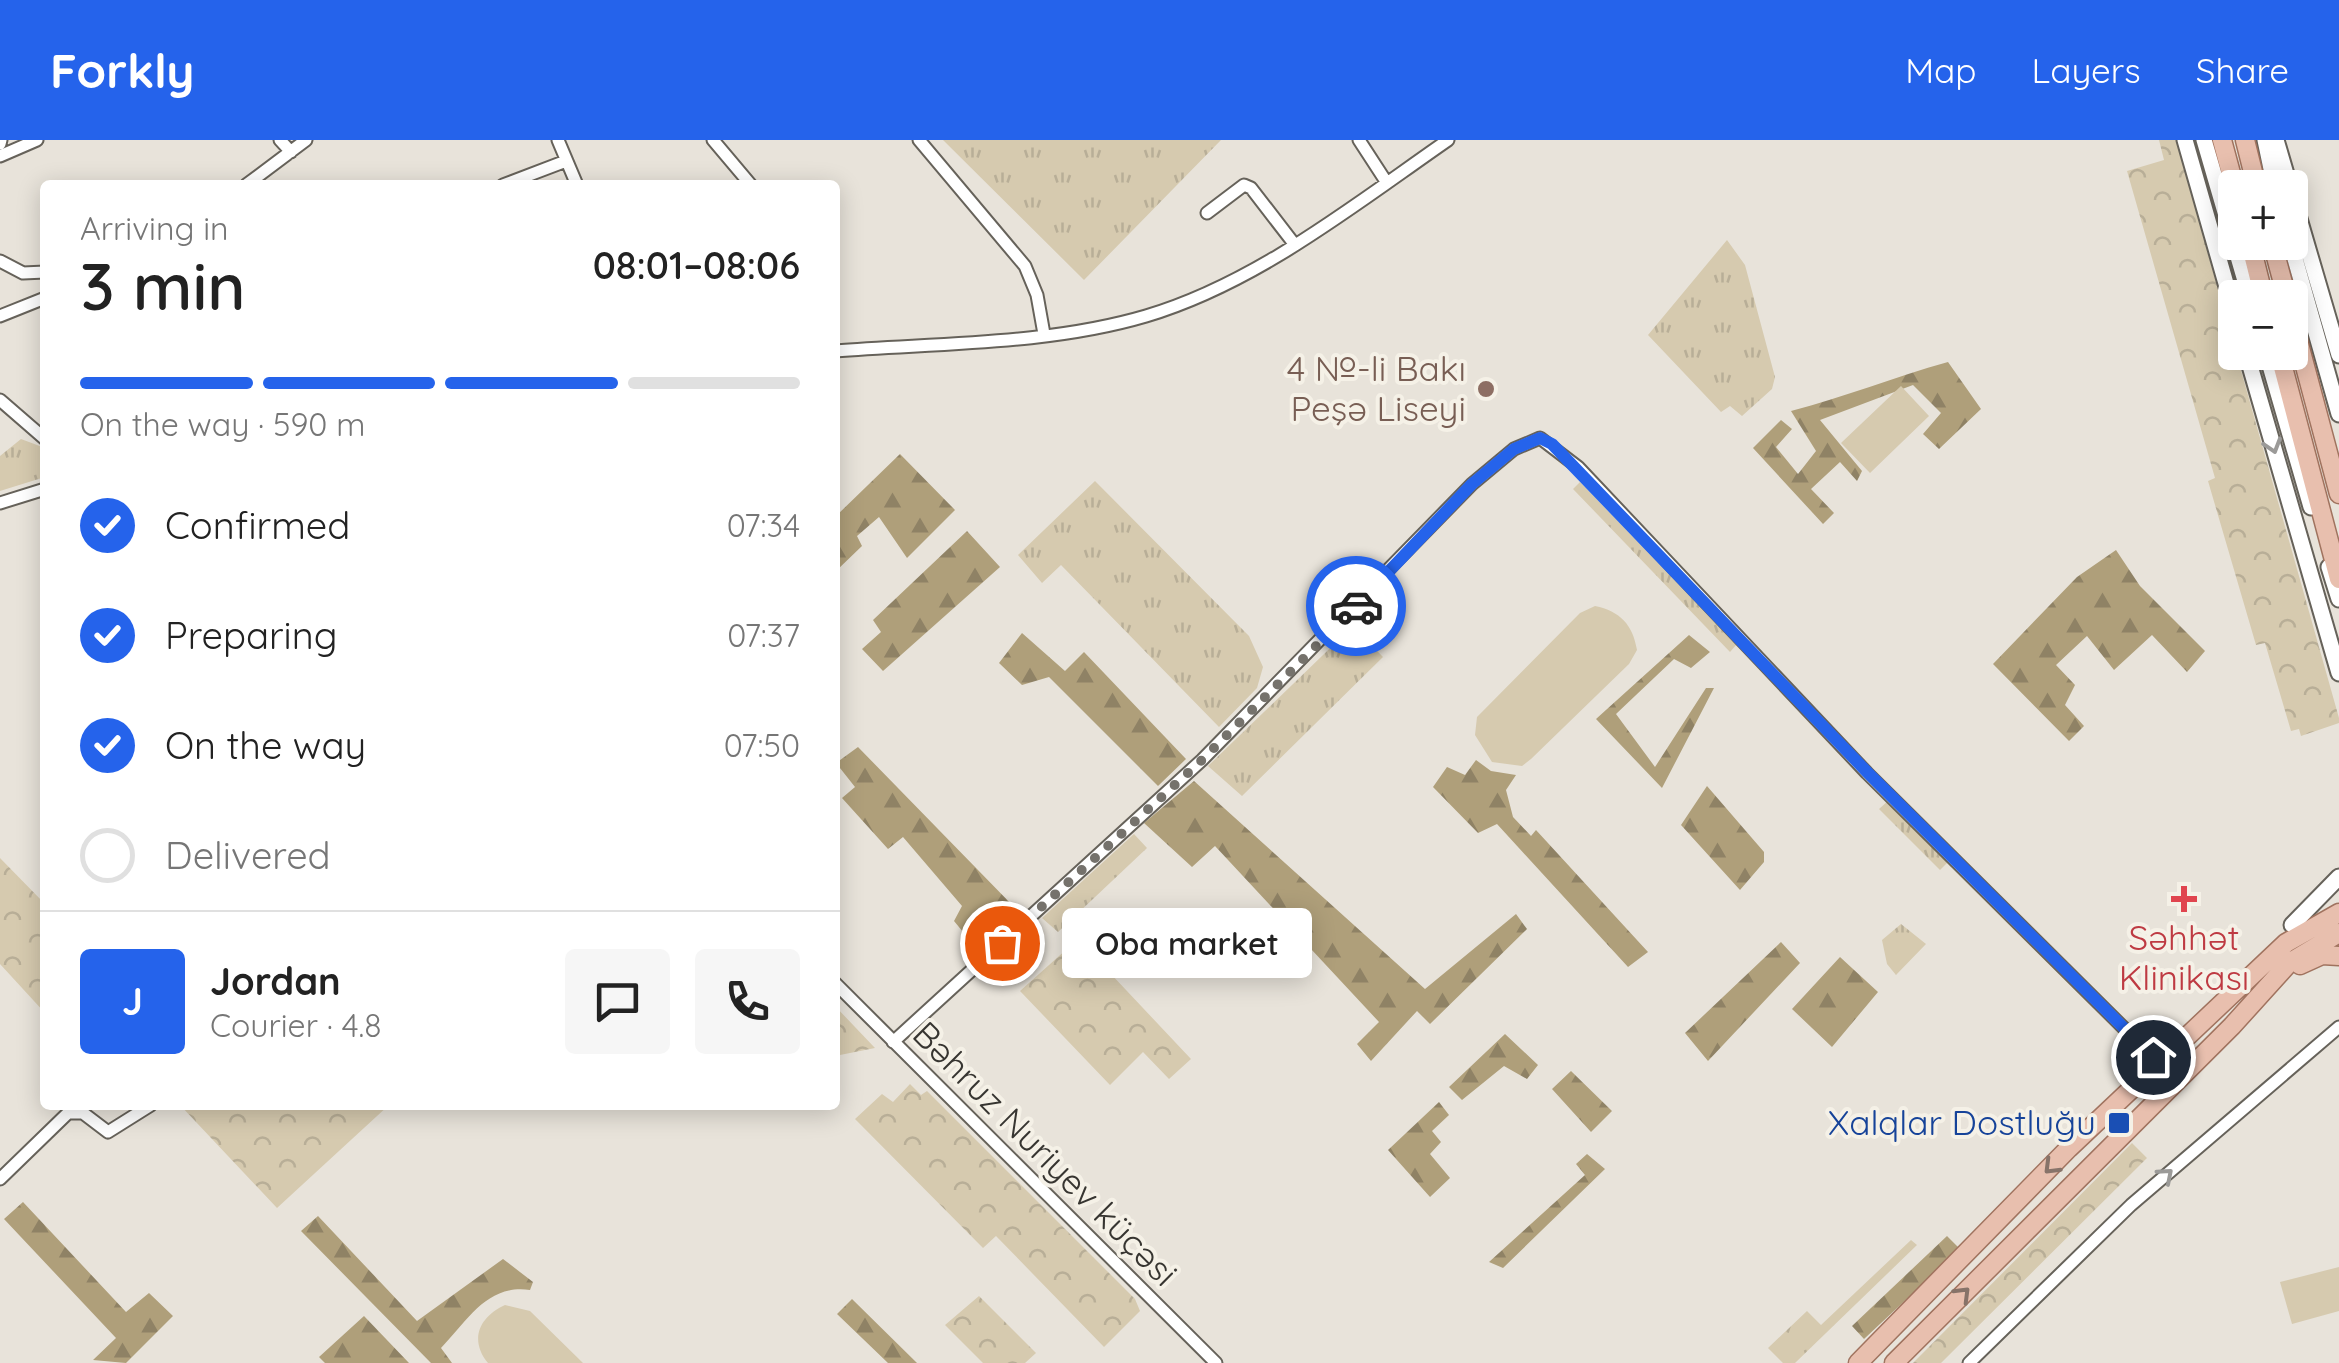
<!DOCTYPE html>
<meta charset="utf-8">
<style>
body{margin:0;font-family:Quicksand,sans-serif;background:#f6f6f6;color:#222;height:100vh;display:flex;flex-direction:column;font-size:38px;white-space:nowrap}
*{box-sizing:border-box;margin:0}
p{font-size:32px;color:#767676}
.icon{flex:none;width:55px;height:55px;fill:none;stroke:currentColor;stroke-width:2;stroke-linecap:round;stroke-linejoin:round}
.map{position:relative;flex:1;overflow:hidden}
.side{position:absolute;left:40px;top:40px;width:800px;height:930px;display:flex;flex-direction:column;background:#fff;border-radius:10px;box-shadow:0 5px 25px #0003}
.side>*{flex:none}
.controls{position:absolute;left:2218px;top:30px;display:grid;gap:20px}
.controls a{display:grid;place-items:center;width:90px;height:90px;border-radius:10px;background:#fff;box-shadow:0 5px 25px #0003;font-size:50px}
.pin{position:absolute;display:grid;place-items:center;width:85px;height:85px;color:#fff;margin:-42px;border:5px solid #fff;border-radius:50%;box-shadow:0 2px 10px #0007}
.courier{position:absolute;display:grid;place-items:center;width:100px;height:100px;margin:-50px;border:8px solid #2563eb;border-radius:50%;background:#fff;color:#222;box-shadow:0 2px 12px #0007}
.bubble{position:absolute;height:70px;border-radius:10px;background:#fff;box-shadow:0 5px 25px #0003;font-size:32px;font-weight:600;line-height:70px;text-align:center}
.head em{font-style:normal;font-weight:600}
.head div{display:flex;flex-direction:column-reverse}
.head{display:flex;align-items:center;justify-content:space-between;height:170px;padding:0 40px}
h1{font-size:65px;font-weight:600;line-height:75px}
.bar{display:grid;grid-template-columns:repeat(4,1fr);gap:15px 10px;align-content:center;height:120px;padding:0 40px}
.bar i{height:12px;border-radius:8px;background:#e0e0e0}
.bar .selected{background:#2563eb}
.bar p{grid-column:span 4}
.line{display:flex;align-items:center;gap:25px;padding:0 40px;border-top:2px solid #e0e0e0}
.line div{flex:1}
.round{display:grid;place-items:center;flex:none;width:105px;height:105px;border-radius:10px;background:#f6f6f6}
ol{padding:0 40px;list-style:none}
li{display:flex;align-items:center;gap:30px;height:110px}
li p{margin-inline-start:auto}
li .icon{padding:10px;border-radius:50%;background:#2563eb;color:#fff;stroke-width:4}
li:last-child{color:#767676}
li i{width:55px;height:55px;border:5px solid #e0e0e0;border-radius:50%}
header{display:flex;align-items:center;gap:60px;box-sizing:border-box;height:140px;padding:0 50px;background:#2563eb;color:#fff}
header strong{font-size:48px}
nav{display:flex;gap:55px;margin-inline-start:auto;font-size:35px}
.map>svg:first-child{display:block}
</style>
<header>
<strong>Forkly</strong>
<nav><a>Map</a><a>Layers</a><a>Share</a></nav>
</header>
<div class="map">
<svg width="2339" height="1223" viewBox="0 0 2339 1223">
<defs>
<pattern id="grass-tufts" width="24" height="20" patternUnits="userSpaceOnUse" patternTransform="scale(2.5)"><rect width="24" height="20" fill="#d6caaf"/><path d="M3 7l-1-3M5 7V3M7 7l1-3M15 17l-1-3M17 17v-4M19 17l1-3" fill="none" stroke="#b8ae97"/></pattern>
<pattern id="forest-firs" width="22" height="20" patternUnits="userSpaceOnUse" patternTransform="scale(2.5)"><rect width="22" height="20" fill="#af9f7a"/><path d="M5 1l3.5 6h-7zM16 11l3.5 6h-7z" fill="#8f8265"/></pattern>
<pattern id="park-crowns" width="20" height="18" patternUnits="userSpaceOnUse" patternTransform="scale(2.5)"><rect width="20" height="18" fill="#d6caaf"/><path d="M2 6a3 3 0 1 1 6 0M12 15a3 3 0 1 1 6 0" fill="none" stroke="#b8ae97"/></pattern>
</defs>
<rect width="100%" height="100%" fill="#e8e3da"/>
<path fill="url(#grass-tufts)" d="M943,0H1221L1084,140Z
M1727,100L1745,125L1775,237L1772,249L1742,276L1730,266L1721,272L1648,195Z
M21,299L45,308V337L0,351V316Z
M1095,341L1249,496L1263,527L1257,548L1219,587L1061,425L1042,443L1018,415Z
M1580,342L1737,504L1730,512L1573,349Z
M1353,486L1383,517L1242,656L1208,626Z
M1889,660L1948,722L1940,730L1879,669Z
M1134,694L1147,708L1058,792L1042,778Z
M1901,784L1926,804L1896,835L1887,824L1882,800Z
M1911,1100L1917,1105L1795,1223H1783L1768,1208L1807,1171L1821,1185Z"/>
<path fill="url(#forest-firs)" d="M1948,222L1981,269L1939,309L1923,294L1941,273L1913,245L1820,280L1862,331L1857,341L1840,322L1811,349L1834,373L1823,384L1753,308L1781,280L1792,289L1776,307L1798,334L1816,311L1791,271C1845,257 1894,237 1948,222Z
M900,314L955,370L907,418L879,377L857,396L862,406L835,432V377Z
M967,391L1000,427L883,531L862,509L881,492L873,480Z
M2116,410L2140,446L2205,511L2187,532L2152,495L2114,530L2087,496L2056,525L2075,545L2065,565L2084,586L2069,601L1993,524L2077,437Z
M1022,493L1065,531L1084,512L1186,619L1158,646L1049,537L1022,545L999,523Z
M1689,495L1710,512L1691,528L1674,519L1616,574L1655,627L1706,548H1714L1662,648L1596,579Z
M858,607L1017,770L977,809L954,781L962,766L903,697L888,709L842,658L855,647L836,623Z
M1476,620L1491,631L1516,635L1506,650L1513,677L1531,696L1536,690L1648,812L1628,827L1497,684L1478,693L1433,647L1447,627L1465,635Z
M1194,641L1425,849L1516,774L1527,789L1430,884L1417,871L1371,921L1357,904L1379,882L1215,706L1192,727L1144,683Z
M1707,646L1764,712V722L1740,750L1681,685Z
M1781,802L1800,823L1708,921L1685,893Z
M1840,817L1878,852L1832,907L1792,869Z
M1505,894L1538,925L1527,939L1504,926L1462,960L1449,947Z
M1571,931L1612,971L1591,992L1552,949Z
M1439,962L1449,975L1432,991L1441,1002L1430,1014L1450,1038L1430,1057L1388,1010Z
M1587,1014L1605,1029L1503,1128L1489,1122L1585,1035L1576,1024Z
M23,1062L126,1172L149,1153L173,1176L126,1223L93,1220L116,1198L4,1079Z
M318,1076L417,1181L503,1119L533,1142L530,1150C487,1144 468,1180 441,1208L452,1223H431L301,1091Z
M1947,1096L1960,1109L1864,1199L1852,1186Z
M852,1159L917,1223H888L837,1174Z
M364,1176L409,1223H325L319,1217Z"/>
<path fill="url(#park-crowns)" d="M2159,0H2176L2339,578V583L2301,596L2299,589L2291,591L2265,503L2256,505L2208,341L2215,338L2127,31L2164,20Z
M0,718L45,764V873L0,824Z
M1078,799L1191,919L1169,939L1143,912L1110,945L1020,851Z
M835,866L875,908L835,916Z
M910,944L921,955L927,951L1135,1159L1140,1171L1104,1207L996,1096L983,1108L855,979L882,954L893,962Z
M180,965H389L277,1068Z
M2132,1003L2147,1018L1941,1223H1913Z
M979,1156L1036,1213L1025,1223H983L945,1185Z"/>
<path fill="#d6caaf" d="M1901,246L1929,276L1870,333L1841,303Z
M1595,466C1620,471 1633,485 1637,510L1629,524L1531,619L1522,626L1492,622L1475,595L1477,577L1580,473Z
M2339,1127V1171L2292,1184L2280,1142Z
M505,1165L530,1171L583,1223H488C469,1200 479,1177 505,1165Z"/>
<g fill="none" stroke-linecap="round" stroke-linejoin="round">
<g stroke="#66625a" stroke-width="15">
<path id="minor" d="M280,0L291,12
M558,0L577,45
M713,0L751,45
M919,0L1025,126L1037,155L1044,194
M1359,0L1387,43
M0,4L1,0
M0,16L37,0
M246,45L306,0
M503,45L566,21
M1207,73L1244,45L1251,48L1295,105
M0,121L23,133L45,132
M0,176L45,158
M835,211C936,203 1048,205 1146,176C1257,143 1354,65 1448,0
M0,260L45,299
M0,363L45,349
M835,843L1216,1223
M893,902L1202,620L1472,344L1514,309L1540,298L1578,327L1867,633L2153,917
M0,1039L68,973H83L108,992L151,965
M1969,1223L2131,1065L2339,887"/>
</g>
<g stroke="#66625a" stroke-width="19">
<path id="secondary" d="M2185,0L2235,175
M2204,0L2250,158
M2265,0L2275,48
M2276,0L2339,215
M2290,101L2339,274
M2246,212L2339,533
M2266,212L2311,367
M2329,427L2339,459
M2292,785L2339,737"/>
</g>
<g stroke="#a0735f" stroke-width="21">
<path id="primary" d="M2222,0L2235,48
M2245,0L2257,48
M2250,102L2264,158
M2272,102L2287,158
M2290,170L2339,354
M2279,212L2339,439
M2300,825L2322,815L2339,816
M1858,1223L2069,1008L2286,803L2339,773
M1894,1223L2232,886L2289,823L2339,793"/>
</g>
<use href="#minor" stroke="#fff" stroke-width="11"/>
<use href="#secondary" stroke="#fff" stroke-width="15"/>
<use href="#primary" stroke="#e8bfae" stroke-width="18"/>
</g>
<defs><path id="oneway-chevron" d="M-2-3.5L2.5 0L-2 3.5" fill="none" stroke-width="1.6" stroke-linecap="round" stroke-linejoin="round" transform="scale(2.5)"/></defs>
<g stroke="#9b9a98">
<use href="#oneway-chevron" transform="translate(2273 306) rotate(73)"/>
<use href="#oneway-chevron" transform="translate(2166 1035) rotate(-41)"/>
</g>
<g stroke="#877369">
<use href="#oneway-chevron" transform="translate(2051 1027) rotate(135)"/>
<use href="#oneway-chevron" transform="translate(1963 1154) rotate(-45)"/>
</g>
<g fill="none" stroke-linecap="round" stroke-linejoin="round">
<path stroke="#75726c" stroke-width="10" stroke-dasharray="0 18" d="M1002,803L1202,620L1356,466"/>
<path stroke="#2563eb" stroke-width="12" d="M1356,466L1472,344L1514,309L1540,298L1552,304L1868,633L2153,917"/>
</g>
<circle fill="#8d6e63" stroke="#f5f1e7" stroke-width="4" cx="1486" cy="249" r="10"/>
<path fill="#e0444e" stroke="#f5f1e7" stroke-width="4" d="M2179 744h10v10h10v10h-10v10h-10v-10h-10v-10h10z"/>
<rect fill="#1a4fb4" stroke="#f5f1e7" stroke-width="4" x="2107" y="971" width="24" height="24" rx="5"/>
<g text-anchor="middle" stroke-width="8" stroke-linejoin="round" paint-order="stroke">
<g font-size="35" fill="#785e54" stroke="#f5f1e7" text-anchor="end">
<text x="1466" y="241">4 №-li Bakı<tspan x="1466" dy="40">Peşə Liseyi</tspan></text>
</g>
<g font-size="35" fill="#be3a42" stroke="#f5f1e7">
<text x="2184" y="810">Səhhət<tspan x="2184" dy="40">Klinikası</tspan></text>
</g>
<g font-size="35" fill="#164399" stroke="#f5f1e7" text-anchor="end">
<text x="2096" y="995">Xalqlar Dostluğu</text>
</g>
<g font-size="35" fill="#373531" stroke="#f5f1e7">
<text transform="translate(1045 1014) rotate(45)" y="12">Bəhruz Nuriyev küçəsi</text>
</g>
</g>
</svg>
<div class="controls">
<a>+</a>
<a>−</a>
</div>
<div class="pin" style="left:1002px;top:803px;background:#ea580c"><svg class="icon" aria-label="bag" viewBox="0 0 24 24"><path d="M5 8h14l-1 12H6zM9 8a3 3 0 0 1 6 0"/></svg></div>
<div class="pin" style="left:2153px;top:917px;background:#1f2937"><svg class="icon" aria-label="home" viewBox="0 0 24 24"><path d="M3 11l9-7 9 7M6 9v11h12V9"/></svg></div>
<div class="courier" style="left:1356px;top:466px"><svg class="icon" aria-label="car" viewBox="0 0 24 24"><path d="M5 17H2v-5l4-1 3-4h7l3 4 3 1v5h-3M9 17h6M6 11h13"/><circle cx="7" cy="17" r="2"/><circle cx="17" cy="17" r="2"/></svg></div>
<div class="bubble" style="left:1062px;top:768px;width:250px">Oba market</div>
<section class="side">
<div class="head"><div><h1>3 min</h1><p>Arriving in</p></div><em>08:01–08:06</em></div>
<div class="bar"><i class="selected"></i><i class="selected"></i><i class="selected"></i><i></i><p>On the way · 590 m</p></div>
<ol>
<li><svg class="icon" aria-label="check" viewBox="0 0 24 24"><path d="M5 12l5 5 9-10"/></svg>Confirmed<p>07:34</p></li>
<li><svg class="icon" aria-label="check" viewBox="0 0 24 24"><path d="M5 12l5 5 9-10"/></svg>Preparing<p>07:37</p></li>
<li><svg class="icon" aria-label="check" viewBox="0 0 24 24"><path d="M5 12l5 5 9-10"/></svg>On the way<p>07:50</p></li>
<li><i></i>Delivered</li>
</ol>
<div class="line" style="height:180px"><b class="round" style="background:#2563eb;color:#fff">J</b><div><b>Jordan</b><p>Courier · 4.8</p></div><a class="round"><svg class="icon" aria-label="chat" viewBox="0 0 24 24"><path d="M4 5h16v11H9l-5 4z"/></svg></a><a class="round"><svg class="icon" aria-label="phone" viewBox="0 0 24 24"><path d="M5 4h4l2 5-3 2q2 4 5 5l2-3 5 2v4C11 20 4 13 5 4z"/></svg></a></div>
</section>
</div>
